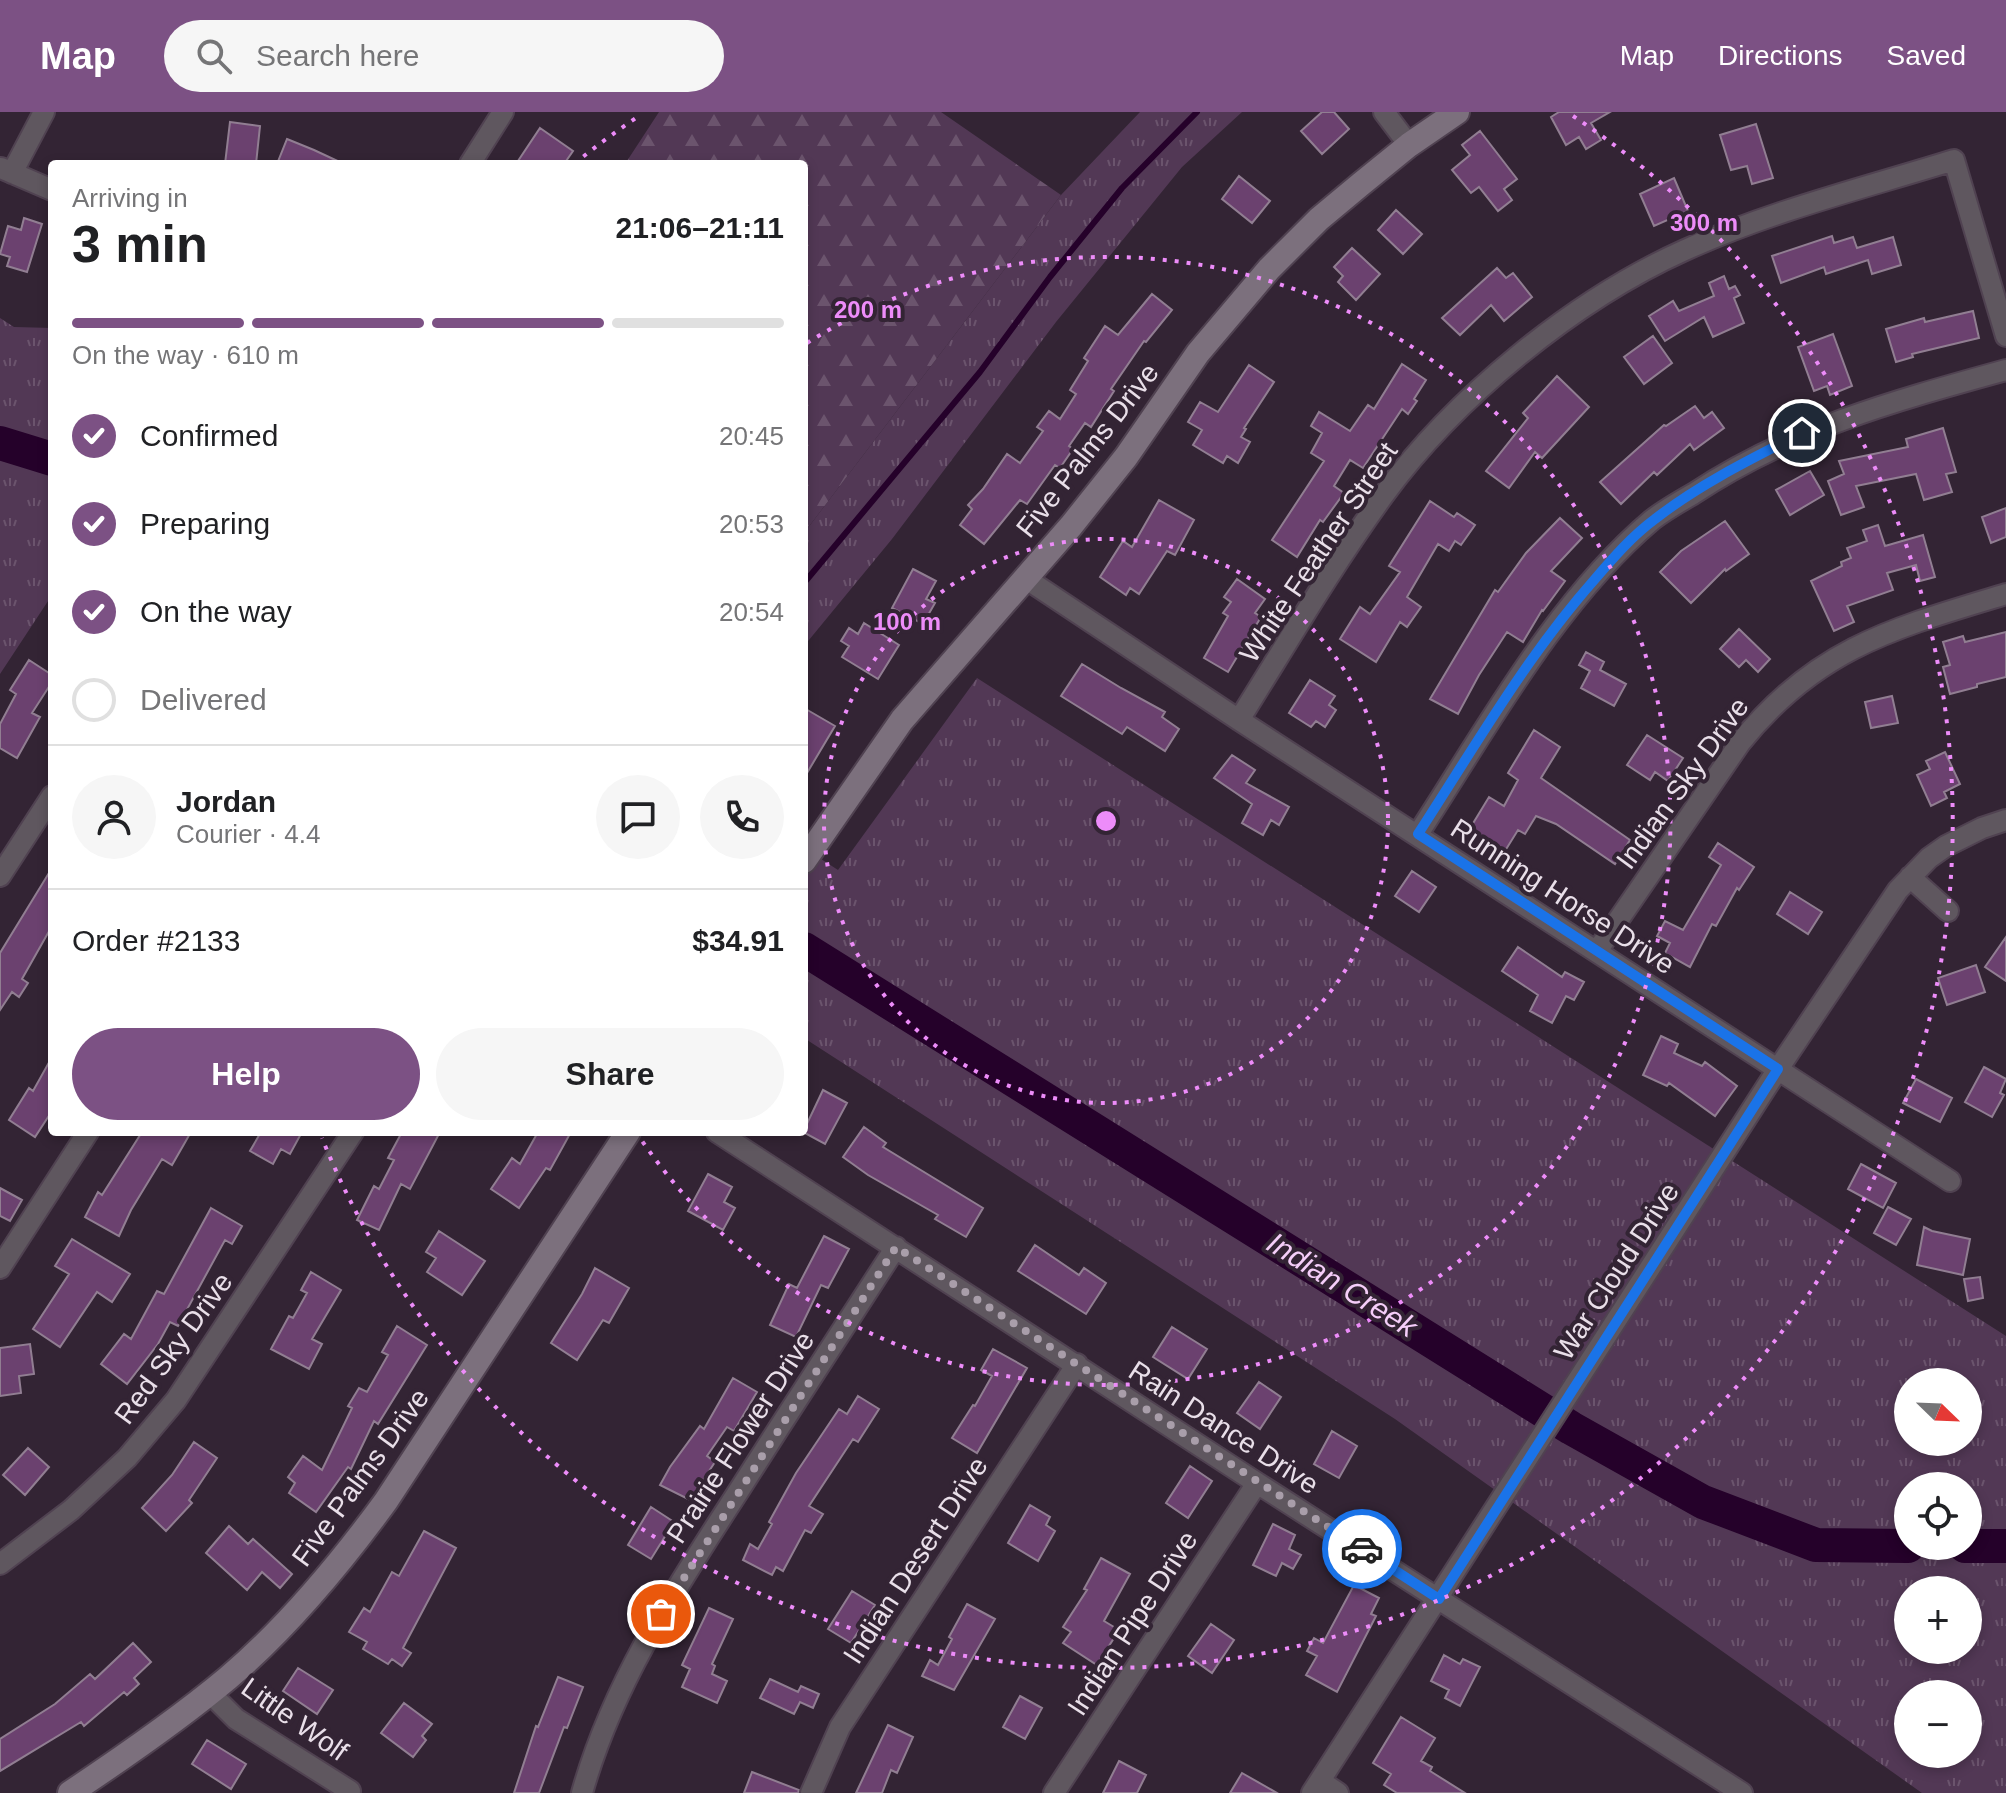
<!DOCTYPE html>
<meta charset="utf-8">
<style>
body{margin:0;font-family:Helvetica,sans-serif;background:#f6f6f6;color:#202124;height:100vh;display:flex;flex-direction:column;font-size:30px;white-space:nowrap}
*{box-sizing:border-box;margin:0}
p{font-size:26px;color:#757577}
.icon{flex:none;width:44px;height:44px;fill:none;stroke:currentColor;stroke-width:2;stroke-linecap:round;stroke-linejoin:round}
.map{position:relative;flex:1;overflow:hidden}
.drawer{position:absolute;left:48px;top:48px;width:760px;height:976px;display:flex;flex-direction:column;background:#fff;border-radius:8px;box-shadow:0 4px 12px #0003}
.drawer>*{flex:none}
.needle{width:52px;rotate:113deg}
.buttons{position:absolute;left:1894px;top:1256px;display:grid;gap:16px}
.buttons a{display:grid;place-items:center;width:88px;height:88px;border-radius:50%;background:#fff;box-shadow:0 4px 12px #0003;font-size:40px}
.pin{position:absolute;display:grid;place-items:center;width:68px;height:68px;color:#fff;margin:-34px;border:4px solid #fff;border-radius:50%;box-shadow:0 2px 8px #0007}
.courier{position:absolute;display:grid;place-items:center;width:80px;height:80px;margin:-40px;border:6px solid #1a73e8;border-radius:50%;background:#fff;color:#222;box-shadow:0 2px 10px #0007}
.summary em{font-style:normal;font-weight:800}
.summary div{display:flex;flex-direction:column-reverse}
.summary{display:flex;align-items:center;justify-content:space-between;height:136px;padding:0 24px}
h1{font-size:52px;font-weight:800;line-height:60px}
.bar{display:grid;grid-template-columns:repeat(4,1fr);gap:12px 8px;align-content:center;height:96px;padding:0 24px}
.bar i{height:10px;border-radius:6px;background:#e0e0e0}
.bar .current{background:#7c5184}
.bar p{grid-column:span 4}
.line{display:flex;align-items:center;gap:20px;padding:0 24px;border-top:2px solid #e0e0e0}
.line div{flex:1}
.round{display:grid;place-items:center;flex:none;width:84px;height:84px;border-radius:42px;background:#f6f6f6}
ol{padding:0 24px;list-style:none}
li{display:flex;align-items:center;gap:24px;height:88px}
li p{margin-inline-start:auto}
li .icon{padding:8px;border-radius:50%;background:#7c5184;color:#fff;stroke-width:4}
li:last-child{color:#757577}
li i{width:44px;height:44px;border:4px solid #e0e0e0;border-radius:50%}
.button{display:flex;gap:16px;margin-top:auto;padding:16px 24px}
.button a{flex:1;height:92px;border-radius:48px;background:#7c5184;color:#fff;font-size:32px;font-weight:800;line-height:92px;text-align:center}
.button a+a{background:#f6f6f6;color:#202124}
header{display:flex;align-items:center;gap:48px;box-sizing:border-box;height:112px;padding:0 40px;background:#7c5184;color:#fff}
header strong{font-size:38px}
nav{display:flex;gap:44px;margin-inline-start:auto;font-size:28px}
.search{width:560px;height:72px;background:#f6f6f6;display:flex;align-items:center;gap:20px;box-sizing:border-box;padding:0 28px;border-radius:44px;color:#757577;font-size:30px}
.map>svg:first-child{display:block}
</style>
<header>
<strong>Map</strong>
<div class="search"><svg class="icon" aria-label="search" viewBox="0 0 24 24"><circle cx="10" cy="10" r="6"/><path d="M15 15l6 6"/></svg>Search here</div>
<nav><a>Map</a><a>Directions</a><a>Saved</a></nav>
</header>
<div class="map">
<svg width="2006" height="1681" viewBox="0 0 2006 1681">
<defs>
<pattern id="grass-tufts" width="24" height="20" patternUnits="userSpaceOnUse" patternTransform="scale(2)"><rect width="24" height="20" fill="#523855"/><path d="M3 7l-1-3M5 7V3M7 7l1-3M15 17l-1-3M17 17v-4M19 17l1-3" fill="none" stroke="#6b546d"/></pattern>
<pattern id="forest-firs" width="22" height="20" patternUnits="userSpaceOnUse" patternTransform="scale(2)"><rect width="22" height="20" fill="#523855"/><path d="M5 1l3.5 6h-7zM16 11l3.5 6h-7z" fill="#6b546d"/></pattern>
</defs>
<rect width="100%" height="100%" fill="#332434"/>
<path fill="url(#grass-tufts)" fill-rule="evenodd" d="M1140,0H1242L1182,55L1056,210L892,427L804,534V421L1061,83Z
M0,206L14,215L52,216V483L0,562Z
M977,566L2006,1224V1681H1922L1395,1307L804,926V736L838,758ZM1908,1270H1968V1330H1908ZM1908,1374H1968V1434H1908ZM1908,1478H1968V1538H1908ZM1908,1582H1968V1642H1908Z"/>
<path fill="url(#forest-firs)" d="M659,0H941L1061,83L804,421V52H625Z"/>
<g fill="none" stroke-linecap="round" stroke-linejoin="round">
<path stroke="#25012a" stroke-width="6" d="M804,471L980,260L1050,165L1122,76L1197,0"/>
<path stroke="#25012a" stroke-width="34" d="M0,331L52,347
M804,837L1571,1316L1703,1390L1816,1433L1908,1434
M1965,1434H2006"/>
</g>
<path fill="#6b416f" stroke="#917e92" stroke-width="2" d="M1322,0H1334L1349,17L1322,42L1301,19Z
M1559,0H1610L1591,11L1601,28L1586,37L1579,25L1566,33L1551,5Z
M230,10L260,14L256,52H225Z
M1756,12L1773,66L1752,72L1747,54L1731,58L1720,23Z
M540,16L573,39L564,52H516Z
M1480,19L1517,67L1504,77L1512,88L1498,99L1479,75L1471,81L1452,58L1470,43L1462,33Z
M287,27L314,38L344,52H277Z
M1239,64L1270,89L1252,111L1222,87Z
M1674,66L1688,99L1654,114L1640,82Z
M1396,98L1422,122L1403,142L1378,118Z
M24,106L42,112L27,160L7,154L10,145L0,142L8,114L21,118Z
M1832,124L1834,131L1853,125L1857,136L1893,125L1901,153L1872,162L1868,148L1826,162L1824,155L1781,171L1772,144Z
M1352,136L1380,162L1356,188L1338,170L1343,164L1334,155Z
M1497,156L1506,166L1513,161L1532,185L1504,209L1491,193L1460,223L1442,206Z
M1724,164L1729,177L1735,174L1740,183L1734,186L1744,211L1713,225L1704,205L1665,229L1649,204L1673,189L1679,199L1714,184L1709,171Z
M1152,182L1172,198L1146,230L1144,229L1111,277L1114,279L1091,315L1085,311L1069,334L1073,337L1060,356L1055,353L1027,392L1020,388L984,432L960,413L972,397L968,393L983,377L1007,342L1020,351L1043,319L1037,315L1049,299L1060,307L1076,282L1070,278L1088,249L1084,246L1105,214L1118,223Z
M1973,199L1979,226L1912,242L1913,245L1896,250L1886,217L1924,206L1925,210Z
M1833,222L1852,274L1830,283L1827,274L1814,279L1798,235Z
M1653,224L1672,251L1644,272L1624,245Z
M1402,252L1426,268L1414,287L1417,289L1408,302L1402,297L1363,356L1350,348L1334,374L1344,381L1323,410L1320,408L1297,445L1272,428L1324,349L1311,341L1322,321L1311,314L1319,300L1350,319L1368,293L1374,297Z
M1249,253L1274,270L1244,316L1246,317L1241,325L1250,330L1238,351L1227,344L1223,351L1193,333L1202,318L1188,310L1200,290L1218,300Z
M1557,264L1589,295L1542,346L1535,340L1509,376L1486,359L1528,306L1523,301Z
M1695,294L1704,306L1712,300L1724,316L1694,338L1690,332L1657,363L1654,360L1621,392L1600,370L1664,313L1666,314Z
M1943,316L1956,360L1946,362L1952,380L1924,388L1916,362L1856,374L1864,395L1841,403L1828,369L1844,362L1839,349L1908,335L1906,327Z
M1810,359L1824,383L1790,403L1776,378Z
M1159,388L1194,408L1175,443L1167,439L1139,482L1130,476L1126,483L1100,465L1123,429L1132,435Z
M1430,389L1454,405L1457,401L1475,413L1461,433L1455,429L1449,439L1438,432L1407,485L1421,495L1407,515L1400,510L1376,550L1340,527L1360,495L1370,502L1400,460L1389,454Z
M2006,396V425L1991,431L1982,405Z
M1560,406L1582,426L1551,459L1565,469L1543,499L1542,498L1523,530L1507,520L1479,563L1458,602L1430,587L1495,478L1498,480L1526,441Z
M1725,409L1749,442L1726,459L1725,457L1691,491L1660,460L1681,439Z
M1878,413L1885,434L1923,423L1935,465L1920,469L1916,453L1887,461L1893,478L1847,494L1854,510L1834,519L1811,469L1842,454L1841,450L1851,446L1847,436L1867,429L1863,418Z
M913,457L936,469L926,487L935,491L923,512L892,496Z
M1237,467L1265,487L1255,501L1261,505L1228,560L1204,546L1228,504L1223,501L1231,490L1224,485Z
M864,511L899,533L878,567L842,545L849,534L841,529L849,516L858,522Z
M1739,517L1770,547L1758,560L1746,548L1739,555L1720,537Z
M2006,520V565L1977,572V575L1950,582L1943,555L1950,553L1943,530L1963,524L1965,530Z
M1586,540L1604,550L1600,558L1626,572L1614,594L1581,576L1590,559L1579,553Z
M29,548L52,563V570L32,601L40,605L17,646L0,636V612L16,582L10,578Z
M1082,552L1121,576L1165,600L1162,605L1179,617L1165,639L1127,615L1122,622L1061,584Z
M1310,568L1335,584L1329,593L1336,598L1325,615L1316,609L1311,615L1289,601Z
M1892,584L1898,611L1871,616L1865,590Z
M804,596L835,614L804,666Z
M1534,618L1560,635L1541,666L1630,728L1615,752L1556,712L1536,704L1525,722L1518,718L1505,739L1469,718L1489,685L1504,694L1518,668L1508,661Z
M1647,623L1683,646L1668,669L1655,660L1650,668L1627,653Z
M1945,640L1960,672L1944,680L1947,686L1931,694L1917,663L1930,657L1926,649Z
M1232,643L1255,658L1246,671L1289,695L1279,713L1271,708L1263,723L1242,711L1252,692L1214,666Z
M1718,731L1754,755L1739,778L1737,776L1716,814L1712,812L1690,855L1665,841L1670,831L1657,824L1665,809L1683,818L1721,753L1709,745Z
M52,756V814L22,867L28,871L19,885L12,880L0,898V841Z
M1412,759L1436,775L1419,800L1395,784Z
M1790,780L1822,800L1808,822L1777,802Z
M2006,825V869L1985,855Z
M1518,835L1562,865L1565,860L1584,870L1574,888L1566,884L1552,911L1530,899L1538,883L1502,859Z
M1976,853L1985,880L1947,893L1938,866Z
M1661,924L1678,932L1674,941L1702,954L1705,950L1737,974L1715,1004L1669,971L1667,974L1643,963Z
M52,945V999L35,1025L9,1008L29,976L33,979Z
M1984,955L2006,967L2000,981L2004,983L1992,1005L1965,990Z
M1916,967L1952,986L1940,1010L1903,991Z
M823,978L847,991L825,1032L803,1020Z
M864,1015L886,1031L883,1035L983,1096L966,1125L935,1107L938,1103L868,1063L843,1045Z
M142,1020H191L172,1053L162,1047L131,1098L119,1124L85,1105L98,1080L102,1083Z
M261,1020H302L290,1042L281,1037L273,1052L250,1039Z
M402,1020H440L410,1077L401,1072L379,1118L357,1108L374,1074L379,1077L394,1048L388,1046Z
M538,1020H571L550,1058L546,1056L519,1096L491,1077L512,1046L520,1052Z
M1861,1052L1896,1071L1883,1096L1848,1077Z
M708,1062L732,1075L724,1090L735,1096L723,1118L688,1099Z
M0,1076L22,1088L10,1109L0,1104Z
M1888,1095L1911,1107L1896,1133L1874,1121Z
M211,1096L242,1114L232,1132L225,1128L178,1214L170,1210L158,1232L127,1272L101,1252L124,1222L131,1227L157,1179L164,1182Z
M1924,1115L1932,1119L1970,1127L1963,1163L1917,1153Z
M439,1119L485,1149L462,1183L427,1160L436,1146L426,1140Z
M824,1124L849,1137L828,1176L821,1173L796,1225L770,1213L789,1172L797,1176Z
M72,1127L130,1162L112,1190L97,1180L60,1235L33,1217L69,1162L55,1154Z
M1035,1133L1079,1163L1084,1156L1106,1171L1086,1202L1018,1159Z
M595,1156L629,1176L609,1211L603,1208L577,1248L551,1231L582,1182Z
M311,1160L341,1178L312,1227L322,1232L309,1257L271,1237L289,1204L293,1206L307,1181L301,1178Z
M1980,1165L1983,1186L1968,1189L1964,1167Z
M397,1214L427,1233L378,1312L374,1309L351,1357L348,1355L316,1400L289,1381L295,1371L288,1365L303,1344L322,1358L352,1296L348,1294L359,1276L367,1280L388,1243L382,1240Z
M1172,1215L1207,1237L1188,1267L1153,1245Z
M30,1232L34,1262L19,1264L21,1281L0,1284V1236Z
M993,1237L1027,1256L977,1341L952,1326L973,1293L975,1294L992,1264L981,1258Z
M733,1266L757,1280L734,1319L727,1315L707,1344L715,1350L690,1388L660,1373L670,1355L700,1314L704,1317Z
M1259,1270L1281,1285L1260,1317L1237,1301Z
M858,1284L879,1297L858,1330L853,1327L809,1394L823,1402L811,1421L805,1418L783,1459L776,1455L772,1463L743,1448L750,1432L758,1437L772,1412L769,1410L796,1361L839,1297L847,1302Z
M1332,1319L1357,1334L1339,1366L1314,1352Z
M194,1330L217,1346L189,1388L192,1391L166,1419L142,1396L172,1363Z
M28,1336L49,1355L25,1383L3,1363Z
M1190,1354L1212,1369L1188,1406L1166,1391Z
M1030,1393L1050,1405L1046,1413L1055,1419L1038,1449L1008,1431Z
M651,1395L674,1410L651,1447L628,1433Z
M1273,1412L1295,1423L1289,1437L1301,1443L1293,1457L1282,1451L1276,1464L1253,1453Z
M229,1414L248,1432L253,1427L292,1462L280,1476L262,1460L247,1478L206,1441Z
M424,1419L456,1436L403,1536L411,1541L402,1554L392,1547L388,1552L363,1537L367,1530L349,1520L364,1496L370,1500L392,1460L399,1464Z
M1101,1446L1130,1462L1104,1509L1119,1518L1097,1553L1063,1531L1071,1520L1063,1515L1087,1478L1084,1477Z
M1354,1473L1379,1486L1371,1502L1376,1504L1337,1580L1306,1563L1317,1544L1307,1539L1314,1526L1323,1531Z
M852,1479L875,1493L851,1531L828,1517Z
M967,1492L995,1507L954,1578L922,1564L930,1548L938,1553L952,1527L949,1525Z
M709,1496L733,1507L712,1552L715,1554L712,1562L727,1569L717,1591L682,1575L690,1557L682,1553Z
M1211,1512L1234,1528L1212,1561L1188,1544Z
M133,1531L151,1550L134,1566L139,1572L127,1583L124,1580L84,1614L81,1610L0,1659V1627L55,1592L90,1562L95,1567Z
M1444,1543L1460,1552L1463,1547L1480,1555L1460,1594L1445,1586L1449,1578L1431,1569Z
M298,1556L333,1578L317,1602L283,1579Z
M558,1565L583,1575L567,1616L564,1615L539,1681H514L536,1614L538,1615Z
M770,1567L798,1580L801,1574L819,1582L813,1596L800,1590L794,1602L760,1586Z
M1020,1584L1042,1596L1025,1627L1003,1615Z
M404,1591L432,1612L422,1624L426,1628L413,1645L381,1621Z
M1401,1605L1435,1626L1421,1649L1432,1655L1430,1659L1465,1681H1397L1384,1673L1391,1662L1373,1651Z
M888,1613L913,1625L897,1661L891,1658L882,1681H856Z
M207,1628L246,1652L231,1677L192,1652Z
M1119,1649L1146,1663L1137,1681H1103Z
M752,1660L799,1678L798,1681H744Z
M1242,1661L1277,1681H1230Z"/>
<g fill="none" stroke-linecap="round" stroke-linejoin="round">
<g stroke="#504251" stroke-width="24">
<path id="street" d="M1384,0L1409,33
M470,52L503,0
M1,56L52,78
M12,61L44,0
M1025,466L1239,608L1950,1069
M1239,608C1286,533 1331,456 1383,384C1454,286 1574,188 1685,138C1771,99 1864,76 1954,48L2006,224
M1418,722C1486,618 1556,489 1652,408C1665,398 1679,390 1693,382C1791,317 1894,289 2006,258
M0,764L52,684
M1910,765L1948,799
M1597,839L1740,631C1816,536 1894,516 2006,482
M717,1020L1257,1371L1742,1681
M0,1156L88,1020
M0,1452L71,1398L127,1346L176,1288L353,1020
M210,1581L236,1607L350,1679
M1320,1669L1338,1681
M582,1681C613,1570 676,1476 738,1380C790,1298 843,1217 896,1135
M811,1681L840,1615L1077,1252
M1054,1681L1257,1371
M1312,1681L1778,957L1898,778L1929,746L1946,734L1982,716L2006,708"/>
</g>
<g stroke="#504251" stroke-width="28">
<path id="secondary" d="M804,749L902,608L1071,414L1126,345L1198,241L1269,157L1319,107L1361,72L1409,33L1457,0
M70,1681C124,1645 178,1608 228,1566C288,1515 340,1452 386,1389L628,1020"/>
</g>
<use href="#street" stroke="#5f575f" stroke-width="20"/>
<use href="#secondary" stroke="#7c707d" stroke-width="24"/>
</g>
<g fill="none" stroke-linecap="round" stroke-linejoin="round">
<path stroke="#a99eaa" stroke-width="8" stroke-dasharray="0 14.4" d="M661,1502L896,1135L1362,1437"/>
<path stroke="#1a73e8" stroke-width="10" d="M1362,1437L1439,1487L1778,957L1418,722C1474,636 1526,545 1595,467C1613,446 1632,424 1655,407C1700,372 1751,347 1802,321"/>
</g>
<g fill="none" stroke="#ed8cf9" stroke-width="4" stroke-dasharray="4 8">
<circle cx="1106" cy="709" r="282"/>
<path d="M807 231A564 564 0 1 1 636 1020"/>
<path d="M574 52A846 846 0 0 1 639 4M1573 4A846 846 0 1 1 322 1026"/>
</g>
<g text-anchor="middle" stroke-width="8" stroke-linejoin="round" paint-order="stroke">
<g font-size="28" fill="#e9dfe9" stroke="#332434">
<text transform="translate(1087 338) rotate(-52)" y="10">Five Palms Drive</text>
<text transform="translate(1318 440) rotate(-56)" y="10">White Feather Street</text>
<text transform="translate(1682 671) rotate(-54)" y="10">Indian Sky Drive</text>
<text transform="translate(1563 784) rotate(33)" y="10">Running Horse Drive</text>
<text transform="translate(1616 1159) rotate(-57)" y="10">War Cloud Drive</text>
<text transform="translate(173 1236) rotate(-54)" y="10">Red Sky Drive</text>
<text transform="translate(1224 1315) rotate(33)" y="10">Rain Dance Drive</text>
<text transform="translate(740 1325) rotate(-57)" y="10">Prairie Flower Drive</text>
<text transform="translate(360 1365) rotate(-54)" y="10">Five Palms Drive</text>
<text transform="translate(915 1448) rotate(-57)" y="10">Indian Desert Drive</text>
<text transform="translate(1132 1511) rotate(-57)" y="10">Indian Pipe Drive</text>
<text transform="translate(295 1607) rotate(35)" y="10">Little Wolf</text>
</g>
<g font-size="30" font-style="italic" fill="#f5cef9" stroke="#332434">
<text transform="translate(1342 1173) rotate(32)" y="10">Indian Creek</text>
</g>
</g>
<circle cx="1106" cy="709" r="12" fill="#ed8cf9" stroke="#332434" stroke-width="4"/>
<g font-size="24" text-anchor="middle" font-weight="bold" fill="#ed8cf9" stroke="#332434" stroke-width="8" stroke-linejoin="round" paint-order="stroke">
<text x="1704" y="119">300 m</text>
<text x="868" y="206">200 m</text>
<text x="907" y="518">100 m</text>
</g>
</svg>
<div class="buttons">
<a><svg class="needle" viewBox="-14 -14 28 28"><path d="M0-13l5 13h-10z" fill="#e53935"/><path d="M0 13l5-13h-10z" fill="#757577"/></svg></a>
<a><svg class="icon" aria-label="locate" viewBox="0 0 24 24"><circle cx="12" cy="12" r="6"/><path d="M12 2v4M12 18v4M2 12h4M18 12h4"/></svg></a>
<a>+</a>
<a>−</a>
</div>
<div class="pin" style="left:661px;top:1502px;background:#ea580c"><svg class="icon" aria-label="bag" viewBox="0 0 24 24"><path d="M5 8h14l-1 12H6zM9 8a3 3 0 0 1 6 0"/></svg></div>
<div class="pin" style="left:1802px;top:321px;background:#1f2937"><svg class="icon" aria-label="home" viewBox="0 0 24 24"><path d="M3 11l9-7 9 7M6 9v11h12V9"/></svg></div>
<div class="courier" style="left:1362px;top:1437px"><svg class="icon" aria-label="car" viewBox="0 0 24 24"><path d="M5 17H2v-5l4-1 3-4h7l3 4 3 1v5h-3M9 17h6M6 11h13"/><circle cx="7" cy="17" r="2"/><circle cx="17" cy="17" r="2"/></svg></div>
<section class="drawer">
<div class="summary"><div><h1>3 min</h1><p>Arriving in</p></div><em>21:06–21:11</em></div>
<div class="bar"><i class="current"></i><i class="current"></i><i class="current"></i><i></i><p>On the way · 610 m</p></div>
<ol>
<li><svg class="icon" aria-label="check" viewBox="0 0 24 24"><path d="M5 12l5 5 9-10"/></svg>Confirmed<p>20:45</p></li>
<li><svg class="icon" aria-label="check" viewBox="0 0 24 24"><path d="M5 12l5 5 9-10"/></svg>Preparing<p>20:53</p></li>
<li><svg class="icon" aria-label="check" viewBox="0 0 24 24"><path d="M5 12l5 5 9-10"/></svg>On the way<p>20:54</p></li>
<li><i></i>Delivered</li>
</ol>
<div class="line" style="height:144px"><a class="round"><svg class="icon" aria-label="person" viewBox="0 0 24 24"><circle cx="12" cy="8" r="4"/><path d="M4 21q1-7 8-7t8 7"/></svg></a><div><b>Jordan</b><p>Courier · 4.4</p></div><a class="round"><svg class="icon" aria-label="chat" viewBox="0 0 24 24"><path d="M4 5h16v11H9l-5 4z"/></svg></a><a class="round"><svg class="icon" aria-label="phone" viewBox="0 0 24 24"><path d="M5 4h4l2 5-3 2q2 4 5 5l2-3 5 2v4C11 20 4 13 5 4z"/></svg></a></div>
<div class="line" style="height:104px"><div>Order #2133</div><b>$34.91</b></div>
<div class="button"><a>Help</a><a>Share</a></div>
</section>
</div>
